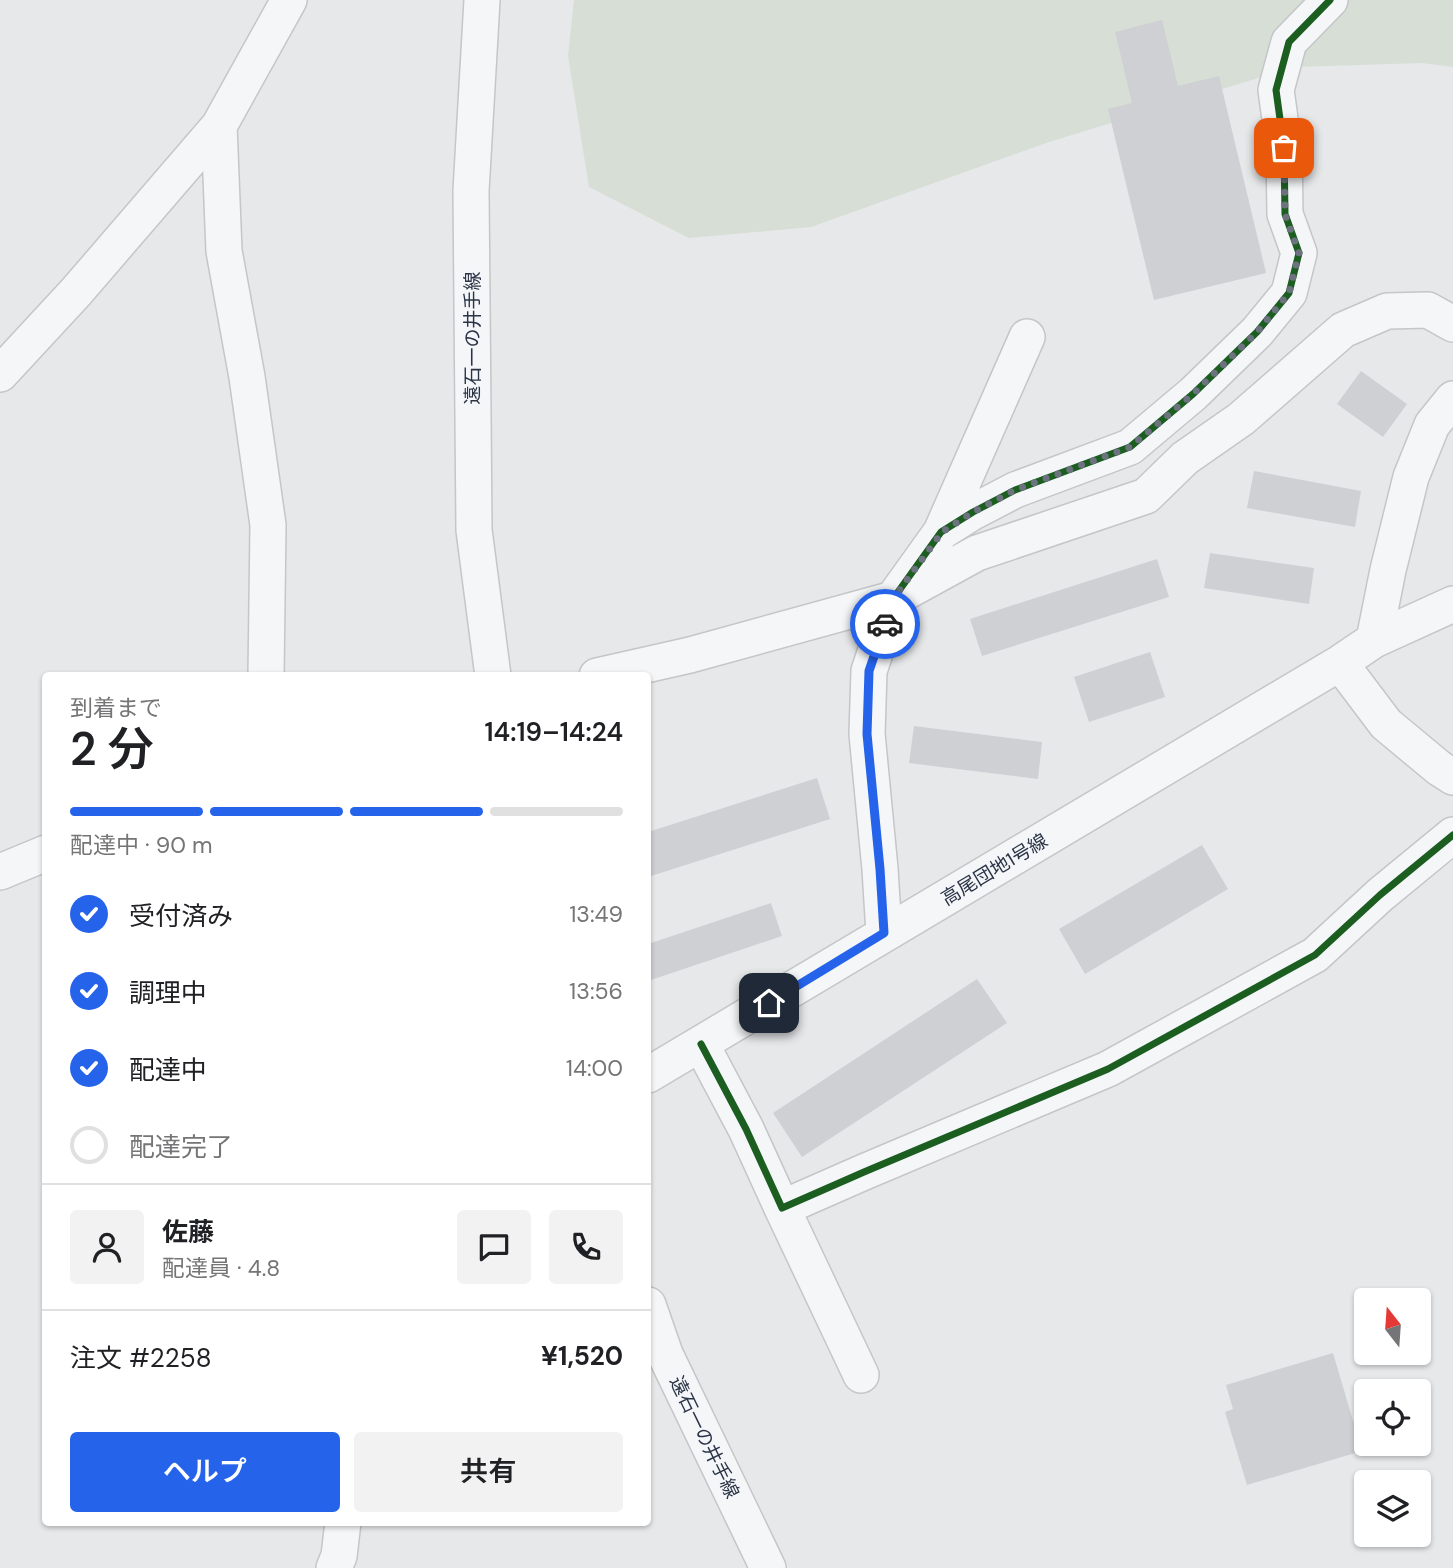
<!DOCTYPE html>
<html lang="ja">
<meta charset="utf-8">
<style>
body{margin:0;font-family:"DM Sans","Noto Sans JP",sans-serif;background:#f2f2f2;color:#202124;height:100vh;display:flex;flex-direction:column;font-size:26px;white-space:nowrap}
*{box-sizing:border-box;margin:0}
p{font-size:23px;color:#757577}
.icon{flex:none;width:38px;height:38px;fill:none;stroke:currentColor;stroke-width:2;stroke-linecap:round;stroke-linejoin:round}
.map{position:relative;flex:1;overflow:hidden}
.panel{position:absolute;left:42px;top:672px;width:609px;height:854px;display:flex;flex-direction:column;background:#fff;border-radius:7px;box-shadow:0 2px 5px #0004}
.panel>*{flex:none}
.needle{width:46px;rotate:343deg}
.buttons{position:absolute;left:1354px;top:1288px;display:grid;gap:14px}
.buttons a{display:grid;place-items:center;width:77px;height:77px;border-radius:7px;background:#fff;box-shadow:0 2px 5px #0004;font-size:35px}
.pin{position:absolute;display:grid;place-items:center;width:60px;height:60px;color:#fff;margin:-30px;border-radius:14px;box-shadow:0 4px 10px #0006}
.courier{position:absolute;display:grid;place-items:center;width:70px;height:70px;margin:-35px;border:5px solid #2563eb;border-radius:50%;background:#fff;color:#222;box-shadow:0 2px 9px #0007}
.head em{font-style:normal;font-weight:600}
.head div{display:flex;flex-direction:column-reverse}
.head{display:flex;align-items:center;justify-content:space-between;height:119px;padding:0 28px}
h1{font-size:46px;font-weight:600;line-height:52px}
.bar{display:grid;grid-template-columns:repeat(4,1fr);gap:10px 7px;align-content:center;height:84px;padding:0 28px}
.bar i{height:9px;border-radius:5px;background:#e0e0e0}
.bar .on{background:#2563eb}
.bar p{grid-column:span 4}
.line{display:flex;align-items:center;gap:18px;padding:0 28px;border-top:2px solid #e0e0e0}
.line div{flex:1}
.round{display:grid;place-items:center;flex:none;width:74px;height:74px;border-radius:7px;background:#f2f2f2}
ol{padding:0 28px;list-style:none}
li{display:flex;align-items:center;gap:21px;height:77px}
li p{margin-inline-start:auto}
li .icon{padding:7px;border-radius:50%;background:#2563eb;color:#fff;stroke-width:4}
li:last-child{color:#757577}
li i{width:38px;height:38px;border:4px solid #e0e0e0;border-radius:50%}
.button{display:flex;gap:14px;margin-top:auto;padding:14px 28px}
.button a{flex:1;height:80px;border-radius:7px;background:#2563eb;color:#fff;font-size:28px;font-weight:600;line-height:80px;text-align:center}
.button a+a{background:#f2f2f2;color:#202124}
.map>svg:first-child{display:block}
</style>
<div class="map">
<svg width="1453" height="1568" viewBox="0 0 1453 1568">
<rect width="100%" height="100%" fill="#e6e8ea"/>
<path fill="#d6ded6" d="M574,0H1453V67L1422,63L1294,67L1049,142L811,227L689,238L589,187L568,56Z"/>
<path fill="#ced0d3" d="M1162,20L1178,86L1219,76L1266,273L1154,300L1108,109L1132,103L1115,32Z
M1361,371L1407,404L1383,437L1337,404Z
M1254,471L1361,491L1355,527L1247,508Z
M1210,553L1314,568L1309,604L1204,588Z
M1157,559L1169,597L982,656L970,619Z
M1150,652L1165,697L1089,722L1074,677Z
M914,726L1042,742L1038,779L909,763Z
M817,778L830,819L648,877V832Z
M1202,845L1228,889L1085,974L1059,929Z
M771,903L782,936L648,981V944Z
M977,979L1007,1023L802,1157L773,1113Z
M1333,1353L1362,1451L1247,1485L1225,1412L1233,1409L1226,1385Z"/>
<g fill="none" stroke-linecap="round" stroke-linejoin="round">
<g stroke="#c4c6c8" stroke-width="38">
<path id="minor" d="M482,0L471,191L474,530L493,676
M219,126L224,251L247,377L268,525L266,676
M0,374L76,292L219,126L289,0
M941,532L1027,337
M1374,640L1388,570L1411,477L1432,425L1453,399
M1340,663L1386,724L1439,768L1453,777
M597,676L690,655L893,599L977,553L1146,496L1185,458L1241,419L1343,330L1387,311L1428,310L1453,324
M0,872L46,853
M884,933L880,869L867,734L869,671L893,599L941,532L973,512L1015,490L1130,447L1193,394L1257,332L1289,293L1299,253L1285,214L1284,148L1276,90L1289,42L1330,0
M701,1044L746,1129L782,1208L864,1172L1108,1069L1315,955L1380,895L1453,835
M648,1075L1340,663L1374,640L1453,604
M782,1208L861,1375
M648,1305L665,1354L768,1568
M334,1568L339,1556L343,1522"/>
</g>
<use href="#minor" stroke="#f5f6f7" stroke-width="35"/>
<g stroke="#f4f6f9" stroke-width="11">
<path id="cycleway" d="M884,933L880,869L867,734L869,671L893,599L941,532L973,512L1015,490L1130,447L1193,394L1257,332L1289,293L1299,253L1285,214L1284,148L1276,90L1289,42L1330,0
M701,1044L746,1129L782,1208L864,1172L1108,1069L1315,955L1380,895L1453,835"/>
</g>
<use href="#cycleway" stroke="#1b5e20" stroke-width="7"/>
</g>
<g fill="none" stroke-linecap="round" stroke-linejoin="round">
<path stroke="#6c737f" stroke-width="7" stroke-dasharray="0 12.6" d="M885,624L893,599L942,532L973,512L1015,490L1130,447L1193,394L1257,332L1289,293L1299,253L1285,214L1284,148"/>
<path stroke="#2563eb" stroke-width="9" d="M769,1003L884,933L880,869L867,734L869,671L885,624"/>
</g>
<g text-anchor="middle" stroke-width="6" stroke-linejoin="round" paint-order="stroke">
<g font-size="19" fill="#2b3445" stroke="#f4f6f9">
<text transform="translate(472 338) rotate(-90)" y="7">遠石一の井手線</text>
<text transform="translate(994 869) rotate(-31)" y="7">高尾団地1号線</text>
<text transform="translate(705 1437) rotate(64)" y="7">遠石一の井手線</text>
</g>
</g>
</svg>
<div class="buttons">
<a><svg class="needle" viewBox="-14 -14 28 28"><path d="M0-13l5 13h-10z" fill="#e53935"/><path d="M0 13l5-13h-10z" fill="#757577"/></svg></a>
<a><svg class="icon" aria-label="locate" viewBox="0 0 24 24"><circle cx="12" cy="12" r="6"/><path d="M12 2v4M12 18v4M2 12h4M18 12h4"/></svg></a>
<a><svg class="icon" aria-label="layers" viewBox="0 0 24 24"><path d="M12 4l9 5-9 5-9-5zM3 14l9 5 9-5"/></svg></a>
</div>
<div class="pin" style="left:1284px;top:148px;background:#ea580c"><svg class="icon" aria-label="bag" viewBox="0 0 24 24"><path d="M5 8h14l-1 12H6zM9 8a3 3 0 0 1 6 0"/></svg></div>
<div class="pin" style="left:769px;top:1003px;background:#1f2937"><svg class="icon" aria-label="home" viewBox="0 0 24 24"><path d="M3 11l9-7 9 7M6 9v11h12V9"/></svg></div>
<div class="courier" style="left:885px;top:624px"><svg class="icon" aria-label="car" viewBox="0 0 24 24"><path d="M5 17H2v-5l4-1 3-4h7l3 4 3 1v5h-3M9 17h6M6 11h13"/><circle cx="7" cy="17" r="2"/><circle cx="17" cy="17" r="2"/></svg></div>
<section class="panel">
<div class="head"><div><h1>2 分</h1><p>到着まで</p></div><em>14:19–14:24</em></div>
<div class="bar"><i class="on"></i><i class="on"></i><i class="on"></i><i></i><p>配達中 · 90 m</p></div>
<ol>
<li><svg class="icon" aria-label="check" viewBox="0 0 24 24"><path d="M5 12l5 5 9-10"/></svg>受付済み<p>13:49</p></li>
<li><svg class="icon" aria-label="check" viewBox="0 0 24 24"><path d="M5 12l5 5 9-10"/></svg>調理中<p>13:56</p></li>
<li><svg class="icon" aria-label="check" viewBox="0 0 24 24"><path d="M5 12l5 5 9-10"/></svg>配達中<p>14:00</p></li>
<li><i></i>配達完了</li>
</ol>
<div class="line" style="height:126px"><a class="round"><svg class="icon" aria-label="person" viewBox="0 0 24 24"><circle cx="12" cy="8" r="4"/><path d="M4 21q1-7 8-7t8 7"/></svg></a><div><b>佐藤</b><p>配達員 · 4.8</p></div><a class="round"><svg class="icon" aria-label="chat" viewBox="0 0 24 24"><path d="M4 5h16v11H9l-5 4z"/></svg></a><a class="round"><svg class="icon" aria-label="phone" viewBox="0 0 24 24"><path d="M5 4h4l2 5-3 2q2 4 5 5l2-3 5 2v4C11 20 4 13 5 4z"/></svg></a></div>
<div class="line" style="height:91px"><div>注文 #2258</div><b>¥1,520</b></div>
<div class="button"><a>ヘルプ</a><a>共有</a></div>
</section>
</div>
